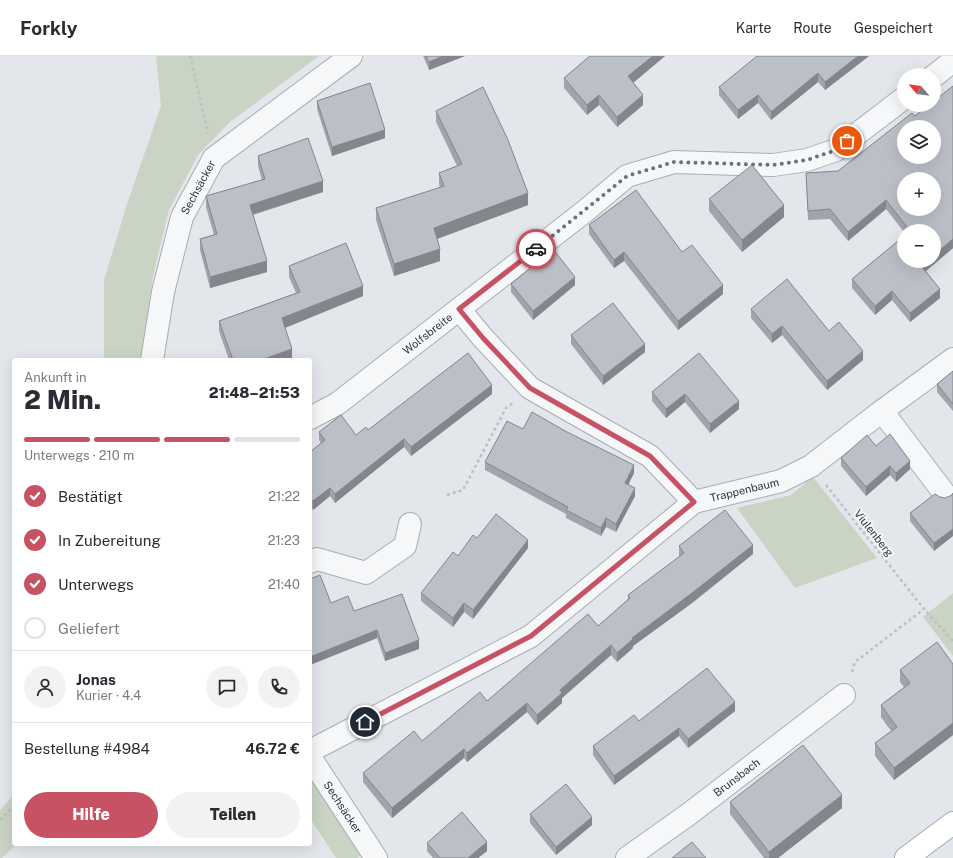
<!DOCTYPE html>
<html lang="de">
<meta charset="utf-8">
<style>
body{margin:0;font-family:"Public Sans",sans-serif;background:#f2f2f3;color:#2b2b33;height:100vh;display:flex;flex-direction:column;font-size:15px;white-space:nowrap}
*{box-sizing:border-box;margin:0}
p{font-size:13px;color:#7c7c81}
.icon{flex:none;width:22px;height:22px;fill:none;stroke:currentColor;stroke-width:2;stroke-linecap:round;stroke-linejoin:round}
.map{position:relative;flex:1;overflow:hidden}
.side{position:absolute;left:12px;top:302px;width:300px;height:488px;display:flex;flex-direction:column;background:#fff;border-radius:4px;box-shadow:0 4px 16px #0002}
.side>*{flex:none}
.needle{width:26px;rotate:299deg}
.fabs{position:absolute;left:897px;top:12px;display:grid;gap:8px}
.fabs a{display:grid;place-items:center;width:44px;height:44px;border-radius:50%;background:#fff;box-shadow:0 4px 16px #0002;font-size:20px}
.pin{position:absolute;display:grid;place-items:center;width:34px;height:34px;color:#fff;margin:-17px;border:2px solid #fff;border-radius:50%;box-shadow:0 1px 4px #0007}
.courier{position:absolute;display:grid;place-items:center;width:40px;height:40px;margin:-20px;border:3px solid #c65263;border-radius:50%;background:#fff;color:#222;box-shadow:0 1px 5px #0007}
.headline em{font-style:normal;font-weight:800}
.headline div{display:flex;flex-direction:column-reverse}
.headline{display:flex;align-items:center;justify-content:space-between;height:68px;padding:0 12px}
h1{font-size:26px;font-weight:800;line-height:30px}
.bar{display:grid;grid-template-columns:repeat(4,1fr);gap:6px 4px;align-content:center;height:48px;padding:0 12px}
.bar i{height:5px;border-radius:3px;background:#e1e1e2}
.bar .selected{background:#c65263}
.bar p{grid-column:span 4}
.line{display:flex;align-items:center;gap:10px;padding:0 12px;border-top:1px solid #e1e1e2}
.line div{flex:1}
.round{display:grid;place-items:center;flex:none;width:42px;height:42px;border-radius:21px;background:#f2f2f3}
ol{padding:0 12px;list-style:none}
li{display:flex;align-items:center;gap:12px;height:44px}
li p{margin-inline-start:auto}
li .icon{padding:4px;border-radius:50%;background:#c65263;color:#fff;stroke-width:4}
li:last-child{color:#7c7c81}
li i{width:22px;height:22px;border:2px solid #e1e1e2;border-radius:50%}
.action{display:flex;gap:8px;margin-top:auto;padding:8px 12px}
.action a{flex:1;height:46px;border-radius:24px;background:#c65263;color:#fff;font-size:16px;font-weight:800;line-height:46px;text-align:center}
.action a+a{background:#f2f2f3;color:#2b2b33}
header{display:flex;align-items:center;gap:24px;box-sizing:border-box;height:56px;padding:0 20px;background:#fff;border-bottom:1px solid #e1e1e2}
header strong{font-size:19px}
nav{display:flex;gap:22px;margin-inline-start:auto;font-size:14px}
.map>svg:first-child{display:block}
</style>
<header>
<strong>Forkly</strong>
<nav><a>Karte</a><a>Route</a><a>Gespeichert</a></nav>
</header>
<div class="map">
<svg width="953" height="802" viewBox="0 0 953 802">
<rect width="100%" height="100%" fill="#e3e6ea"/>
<path fill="#c9d4c5" d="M156,0H319L230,66L198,99L169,154L153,220L141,304H104V224L127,148L161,50Z
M813,421L877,502L795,532L737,452L791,439Z
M953,537V600L923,561Z
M310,721L361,798L358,802H336L310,762Z
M14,739V788H17L2,802H0V754Z"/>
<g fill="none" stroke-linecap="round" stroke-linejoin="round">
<g stroke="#a8adb4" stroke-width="24">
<g id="minor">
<path d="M934,20L953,5"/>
<path d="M459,253L483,282L530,332L650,400L694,446"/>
<path id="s1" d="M152,304L163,236L182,161L214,102L351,0"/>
<path d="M882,355L944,437"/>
<path id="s2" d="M310,362L337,348L584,156L627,120L674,106L773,109L807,104L836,94L904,42"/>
<path d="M310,506L317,503L366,517L405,490L410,468"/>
<path id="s3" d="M310,695L531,580L694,446L781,425L811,410L882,355L953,303"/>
<path id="s4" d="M310,701L376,802"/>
<path id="s5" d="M627,802L689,758L844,639"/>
</g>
</g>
<g stroke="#a3aab5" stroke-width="24">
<path id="major" d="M906,802L953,767"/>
</g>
<path stroke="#bdc0c5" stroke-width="2.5" stroke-dasharray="3 3" stroke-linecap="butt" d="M190,0L208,77
M826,429L924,553L953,585
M447,439L463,434L506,352L513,347
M852,616L855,606L924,553
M0,764L14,749"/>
<use href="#minor" stroke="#f6f7f9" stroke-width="22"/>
<use href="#major" stroke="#fff" stroke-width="22"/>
</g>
<path fill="#a1a4ab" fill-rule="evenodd" d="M423,0H465L429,14Z
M590,0H665L633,27L643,49L617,71L599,49L587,59L564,32V22Z
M869,0L825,34L818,26L771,64L758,47L738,63L719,39V31Z
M953,30V192L926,215L940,233V242L910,266L892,244L875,259L852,232V223L904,180V205H934V175H904V176L886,153L848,185L830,163L808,164L806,117L838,115L912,57L915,60L929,49H934V45ZM904,71H934V101H904ZM904,123H934V153H904Z
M317,45L385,82L332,100L317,53Z
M436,55L528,149L437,183L440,205L394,220L376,164V152L440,132L439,128V117L457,110L436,66Z
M258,100L323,136L253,159L267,216L210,232L200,194V183L214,179L206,151V140L262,124L258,110Z
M709,143L784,161L742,196L709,155Z
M589,169L682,196L723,238L678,274L624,205L614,212L589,178Z
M289,210L363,240L285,272L292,303L290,304H229L219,275V265L296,237L289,221Z
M511,228L575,229L533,264L511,236Z
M751,253L829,275L863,304L827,334L782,279L772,287L751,262Z
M571,279L645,296L603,329L571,288Z
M699,297L739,353L710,377L685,346L666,362L652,345V336Z
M953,315V355L937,336V328Z
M492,338L411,400L404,391L335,447L330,440L313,454L310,450V396L321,387L319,384V376L356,379L368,374Z
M876,390L910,413L896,426L890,419L866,440L841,410V402Z
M485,406L634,417L628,429L635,440L616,476L606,471L601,480L566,462V458L485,414Z
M940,441L945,442L934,495L910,465V457Z
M477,482L528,492L473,563L464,556L453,571L421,545V537L458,500Z
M679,490L753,498L692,547L633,590V592L617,606L611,599L562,642V647L537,669L527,656L467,706L464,702L392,762L363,726V717L422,685L487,645L598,570L628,543V539L679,501Z
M310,523L331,547L354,555L419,593L385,605L377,582L310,609Z
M953,608V679L894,724L875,700V687L891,675L881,661V649L904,631L900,626V614Z
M735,655L688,692L679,680L614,729L593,699V690L639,665Z
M730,746L842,752L778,802H764L730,758Z
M530,758L592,769L556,799L530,767Z
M427,787L487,795L478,802H433L427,795Z"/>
<path fill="#83868b" d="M443,0H465L429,14V6Z
M653,0H665L628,31V20Z
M858,0H869L825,34V26Z
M818,17V26L771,64V56Z
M599,39V49L587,59V49Z
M643,39V49L617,71V61Z
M758,39V47L738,63V54Z
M385,74V82L332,100V91Z
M323,125V136L250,159V149Z
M528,137V149L434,184V172Z
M886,144V153L848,185V176Z
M784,149V161L742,196V184Z
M953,183V192L921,219V210L927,205H934V199Z
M440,193V205L394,220V208Z
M624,196V205L614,212V204Z
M267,205V216L210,232V221Z
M575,221V229L533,264V255Z
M723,229V238L678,274V265Z
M363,230V240L282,273V262Z
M940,233V242L910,266V257Z
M892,235V244L875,259V250Z
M782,270V279L772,287V278Z
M645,288V296L603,329V320Z
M292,293V303L290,304H261Z
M863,295V304L827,334V325Z
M492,329V338L411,400V391Z
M685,338V346L666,362V353Z
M739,345V353L710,377V368Z
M404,383V391L335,447V438Z
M910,405V413L896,426V417Z
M634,409V417L625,435V427Z
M890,410V419L866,440V431Z
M330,432V440L313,454V445Z
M635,432V440L616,476V468Z
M606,462V471L601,480V472Z
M953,473V480L934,495V487Z
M528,484V492L473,563V554Z
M753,489V498L692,547L633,590V592L617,606V597L632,582Z
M464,547V556L453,571V562Z
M377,574V582L310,609V601Z
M419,584V593L385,605V597Z
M611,589V599L562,642V647L537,669V659L560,634Z
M735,646V655L688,692V683Z
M527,647V656L467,706V697Z
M953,667V679L894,724V712Z
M679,672V680L614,729V720Z
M464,693V702L392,762V752Z
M842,739V752L778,802H769V796Z
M592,761V769L556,799V791Z
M487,786V795L478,802H468Z"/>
<path fill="#bbbfc7" stroke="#83868b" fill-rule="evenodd" d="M426,0H443L429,6Z
M590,0H653L628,20L643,39L617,61L599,39L587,49L564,22Z
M757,0H858L825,26L818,17L771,56L758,39L738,54L719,31Z
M370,27L385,74L332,91L317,45Z
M953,30V183L934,199V175H910L886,144L848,176L830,153L808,155L806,117L838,115L912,57L915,60L929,49H934V45ZM904,71H934V101H904ZM904,123H934V153H904Z
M483,31L508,84L528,137L434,172L440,193L394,208L376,152L444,130L439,117L462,108L436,55Z
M308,82L323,125L250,149L267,205L210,221L200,183L217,178L206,140L265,123L258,100Z
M752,109L784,149L742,184L709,143Z
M636,134L682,196L692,189L723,229L678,265L624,196L614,204L589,169Z
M904,180V205H927L921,210L940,233L910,257L892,235L875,250L852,223Z
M346,187L363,230L282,262L292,293L261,304H233L219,265L300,236L289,210Z
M553,193L575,221L533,255L511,228Z
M787,223L829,275L839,266L863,295L827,325L782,270L772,278L751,253Z
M613,247L645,288L603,320L571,279Z
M468,297L492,329L411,391L404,383L335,438L330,432L313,445L310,442V396L325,384L319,376L341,359L356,379L366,371L368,374Z
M699,297L739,345L710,368L685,338L666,353L652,336Z
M953,315V348L937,328Z
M532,356L567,376L634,409L625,427L635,432L616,468L606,462L601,472L566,454L568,451L485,406L507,365L523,373Z
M890,378L910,405L896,417L890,410L866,431L841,402L867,379L876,390Z
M953,437V473L934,487L910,457L935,438L940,441L945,442L952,439Z
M725,454L753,489L692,537L632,582L633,583L617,597L611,589L560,634L562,637L537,659L527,647L467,697L464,693L392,752L363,717L414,675L422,685L480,636L487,645L588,558L598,570L630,542L628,539L684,497L679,490Z
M496,458L528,484L473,554L464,547L453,562L421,537L453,496L458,500L473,479L477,482Z
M320,519L331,547L348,540L354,555L402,538L419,584L385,597L377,574L310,601V523Z
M937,586L953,608V667L894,712L875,687L897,671L881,649L910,627L900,614Z
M707,612L735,646L688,683L679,672L614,720L593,690L634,659L639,665Z
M803,689L842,739L769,796L730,746Z
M566,728L592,761L556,791L530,758Z
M462,756L487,786L468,802H440L427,787Z
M692,786L706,802H672Z"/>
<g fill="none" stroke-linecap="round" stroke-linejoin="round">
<path stroke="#6c727c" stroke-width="4" stroke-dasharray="0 7.2" d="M536,193L627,120L674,106L773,109L807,104L836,94L847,85"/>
<path stroke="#c65263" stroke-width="5" d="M365,666L531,580L694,446L650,400L530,332L483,282L459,253L536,193"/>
</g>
<g text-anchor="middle" stroke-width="4" stroke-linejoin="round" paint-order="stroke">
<g font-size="11" fill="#2c3441" stroke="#f3f5f8">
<text dy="4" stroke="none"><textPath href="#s1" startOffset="180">Sechsäcker</textPath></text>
<text dy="4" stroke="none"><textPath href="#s2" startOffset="145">Wolfsbreite</textPath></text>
<text dy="4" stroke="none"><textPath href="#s3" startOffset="512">Trappenbaum</textPath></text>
<text transform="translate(874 477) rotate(52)" y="4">Viulenberg</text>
<text dy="4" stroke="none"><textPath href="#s5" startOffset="136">Brunsbach</textPath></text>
<text dy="4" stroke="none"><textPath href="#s4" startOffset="60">Sechsäcker</textPath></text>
</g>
</g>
</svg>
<div class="fabs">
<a><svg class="needle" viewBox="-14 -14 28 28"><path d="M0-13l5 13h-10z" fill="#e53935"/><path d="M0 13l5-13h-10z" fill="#7c7c81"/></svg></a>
<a><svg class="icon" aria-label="layers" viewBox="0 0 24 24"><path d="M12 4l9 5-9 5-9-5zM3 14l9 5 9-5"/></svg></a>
<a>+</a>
<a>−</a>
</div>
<div class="pin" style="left:847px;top:85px;background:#ea580c"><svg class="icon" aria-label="bag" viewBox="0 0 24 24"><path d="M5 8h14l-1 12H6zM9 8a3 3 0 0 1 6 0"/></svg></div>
<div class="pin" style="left:365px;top:666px;background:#1f2937"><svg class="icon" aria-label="home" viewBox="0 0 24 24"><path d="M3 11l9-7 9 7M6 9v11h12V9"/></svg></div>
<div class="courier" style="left:536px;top:193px"><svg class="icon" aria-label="car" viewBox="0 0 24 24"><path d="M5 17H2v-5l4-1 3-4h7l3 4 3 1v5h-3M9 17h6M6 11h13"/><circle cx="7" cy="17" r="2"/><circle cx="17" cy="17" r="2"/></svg></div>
<section class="side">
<div class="headline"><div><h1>2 Min.</h1><p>Ankunft in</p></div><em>21:48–21:53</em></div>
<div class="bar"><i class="selected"></i><i class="selected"></i><i class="selected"></i><i></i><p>Unterwegs · 210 m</p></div>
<ol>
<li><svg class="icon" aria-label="check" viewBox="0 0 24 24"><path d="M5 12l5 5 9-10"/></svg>Bestätigt<p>21:22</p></li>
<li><svg class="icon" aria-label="check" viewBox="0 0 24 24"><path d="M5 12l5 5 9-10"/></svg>In Zubereitung<p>21:23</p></li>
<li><svg class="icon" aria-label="check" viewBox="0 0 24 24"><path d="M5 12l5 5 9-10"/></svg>Unterwegs<p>21:40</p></li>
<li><i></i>Geliefert</li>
</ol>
<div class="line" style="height:72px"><a class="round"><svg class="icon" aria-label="person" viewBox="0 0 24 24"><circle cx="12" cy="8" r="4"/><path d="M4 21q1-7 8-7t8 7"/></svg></a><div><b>Jonas</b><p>Kurier · 4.4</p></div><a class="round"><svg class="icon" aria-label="chat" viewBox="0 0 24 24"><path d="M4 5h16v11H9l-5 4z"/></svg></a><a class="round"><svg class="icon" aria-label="phone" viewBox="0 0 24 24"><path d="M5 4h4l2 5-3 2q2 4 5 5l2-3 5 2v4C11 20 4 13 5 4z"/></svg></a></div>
<div class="line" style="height:52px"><div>Bestellung #4984</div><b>46.72 €</b></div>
<div class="action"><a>Hilfe</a><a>Teilen</a></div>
</section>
</div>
